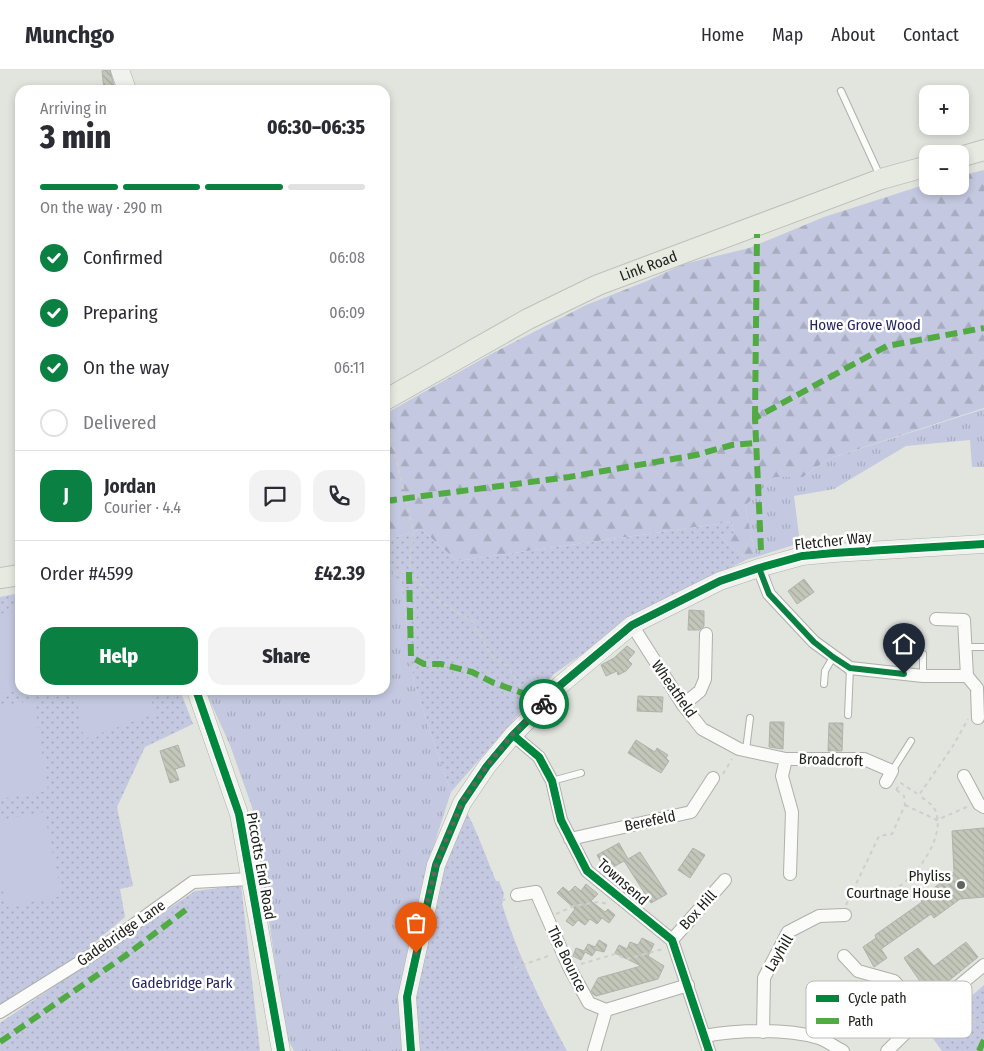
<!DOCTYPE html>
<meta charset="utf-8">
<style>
body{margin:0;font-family:"Fira Sans Condensed",sans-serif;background:#f2f2f3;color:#2b2b33;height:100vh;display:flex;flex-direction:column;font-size:19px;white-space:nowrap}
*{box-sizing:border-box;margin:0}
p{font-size:16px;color:#7c7c81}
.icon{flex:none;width:28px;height:28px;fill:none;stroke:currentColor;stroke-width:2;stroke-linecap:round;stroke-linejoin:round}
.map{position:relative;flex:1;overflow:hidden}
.panel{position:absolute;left:15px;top:15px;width:375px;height:610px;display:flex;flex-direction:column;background:#fff;border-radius:15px;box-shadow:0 2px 8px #0003}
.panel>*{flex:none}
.controls{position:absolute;left:919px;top:15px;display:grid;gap:10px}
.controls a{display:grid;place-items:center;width:50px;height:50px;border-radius:10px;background:#fff;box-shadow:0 2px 8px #0003;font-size:25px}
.pin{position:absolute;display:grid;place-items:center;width:42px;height:42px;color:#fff;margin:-51px -21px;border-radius:50% 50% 50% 0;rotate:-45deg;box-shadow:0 0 5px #0007}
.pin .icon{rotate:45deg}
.courier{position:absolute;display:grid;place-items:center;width:50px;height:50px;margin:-25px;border:4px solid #0b8043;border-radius:50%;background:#fff;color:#222;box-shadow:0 1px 6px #0007}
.overview em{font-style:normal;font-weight:800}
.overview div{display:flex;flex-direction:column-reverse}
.overview{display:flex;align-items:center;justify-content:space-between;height:85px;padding:0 25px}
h1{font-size:32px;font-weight:800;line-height:38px}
.bar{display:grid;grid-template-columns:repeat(4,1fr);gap:8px 5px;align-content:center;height:60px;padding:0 25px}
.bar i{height:6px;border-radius:4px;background:#e1e1e2}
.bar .active{background:#0b8043}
.bar p{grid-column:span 4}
.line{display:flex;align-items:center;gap:12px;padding:0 25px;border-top:1px solid #e1e1e2}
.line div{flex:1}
.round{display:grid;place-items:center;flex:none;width:52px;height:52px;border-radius:15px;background:#f2f2f3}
ol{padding:0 25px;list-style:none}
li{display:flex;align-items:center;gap:15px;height:55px}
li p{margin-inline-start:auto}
li .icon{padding:5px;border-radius:50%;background:#0b8043;color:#fff;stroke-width:4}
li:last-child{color:#7c7c81}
li i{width:28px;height:28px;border:2px solid #e1e1e2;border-radius:50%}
.button{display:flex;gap:10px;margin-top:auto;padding:10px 25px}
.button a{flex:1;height:58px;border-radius:15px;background:#0b8043;color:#fff;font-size:20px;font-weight:800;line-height:58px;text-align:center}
.button a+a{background:#f2f2f3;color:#2b2b33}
header{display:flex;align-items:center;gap:30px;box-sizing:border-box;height:70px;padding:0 25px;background:#fff;border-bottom:1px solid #e1e1e2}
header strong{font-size:24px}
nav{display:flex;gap:28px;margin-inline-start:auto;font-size:18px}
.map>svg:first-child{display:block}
</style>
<header>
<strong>Munchgo</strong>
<nav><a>Home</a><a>Map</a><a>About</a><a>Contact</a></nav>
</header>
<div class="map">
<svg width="984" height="981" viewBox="0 0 984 981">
<defs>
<pattern id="grass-tufts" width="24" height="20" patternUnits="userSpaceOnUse" patternTransform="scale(1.25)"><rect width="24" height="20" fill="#c4c9e1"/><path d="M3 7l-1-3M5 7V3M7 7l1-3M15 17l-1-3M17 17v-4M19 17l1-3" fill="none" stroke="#a8acc0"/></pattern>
<pattern id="forest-firs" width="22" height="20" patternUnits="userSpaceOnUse" patternTransform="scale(1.25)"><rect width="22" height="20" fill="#c4c9e1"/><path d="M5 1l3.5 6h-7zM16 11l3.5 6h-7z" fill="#a8acc0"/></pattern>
<pattern id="park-dots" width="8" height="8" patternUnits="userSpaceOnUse" patternTransform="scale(1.25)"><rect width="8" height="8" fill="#c4c9e1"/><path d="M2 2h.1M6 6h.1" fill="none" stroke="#a8acc0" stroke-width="1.8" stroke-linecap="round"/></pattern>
<pattern id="building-back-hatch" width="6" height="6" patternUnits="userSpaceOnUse" patternTransform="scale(1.25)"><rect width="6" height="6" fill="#c3c7ba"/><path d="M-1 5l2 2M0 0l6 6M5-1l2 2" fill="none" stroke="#a7aa9f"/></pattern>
</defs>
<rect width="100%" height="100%" fill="#e2e4de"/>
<path fill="url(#grass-tufts)" d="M984,339V397H972L970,370L906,376L834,419L794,426L800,473L756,487L745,436L774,407H803L828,389Z
M401,508L414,614L451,722L426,800L404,981H294L286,966L252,737L230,675L205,620H385V509Z"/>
<path fill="url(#forest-firs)" d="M984,100V338L828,389L803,407H774L745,436L756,487L748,489L728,475L721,466L734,462L732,452L457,491L421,459L385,471V344L491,284L586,235L647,211L684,194L749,178L824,147L927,114L928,116H960V106Z"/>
<path fill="url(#park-dots)" d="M732,452L734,463L721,466L728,475L748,489L646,539L554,604L451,722L414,614L401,508L385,509V471L421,459L457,491Z
M20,523V620H180L193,654L145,677L117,737L133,816L120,819L125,847L73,891L0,935V527Z
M462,733C476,758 485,784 496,811H499L504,824L502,834C518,886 541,933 567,981H411L407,927Z
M241,815L260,981H0V953L195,821Z
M984,915V981H942L929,963Z"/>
<path fill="#c4c9e1" d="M14,541L20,590L21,620L0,624V544Z
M75,620H149L155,644L84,669Z
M34,630L48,721L0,729V637Z
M44,742L62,826L6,837L0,807V750Z"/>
<path fill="url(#building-back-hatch)" stroke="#b0b2ad" d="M106,0H110L115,20H104L102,1Z
M804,509L814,522L797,534L788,521Z
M689,540L704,541V556L699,560H688Z
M627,576L635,582L628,590L632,594L626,601L618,605L617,601L606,606L601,595L614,588Z
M638,626L663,627L662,642L637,641Z
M770,652H784L783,679L769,677Z
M829,653H843L842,681H828Z
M636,670L655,682L657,678L668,685L666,688L669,691L661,703L628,683Z
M178,675L185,696L175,699L179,710L170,713L160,681Z
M984,758V827L960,829L934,848L931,844L881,879L887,888L874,897L863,877L876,868L875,865L922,832L920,829L954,802L952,761Z
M619,773L628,789L640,782L667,824L651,833L624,791L606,801L597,785Z
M693,778L705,785L690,808L678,800Z
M586,814L598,824L591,831L605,842L608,839L615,845L609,853L602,848L597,854L590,849L585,855L578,850L573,856L566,851L575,839L557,823L563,817L569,822L575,816L581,821Z
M642,868L654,874L648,886L664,896L658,909L596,926L593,924L591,921L598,908L641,896L615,883L619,875L627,879L630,872L638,875Z
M599,870L607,875L604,882L596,880L592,886L585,882L581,890L573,886L576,878L584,881L588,874L595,877Z
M966,872L978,887L930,926L904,888L918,878L934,896Z"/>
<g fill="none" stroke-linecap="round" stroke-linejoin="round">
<g stroke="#aeb0aa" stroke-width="8">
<path id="lane" d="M841,21L880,106
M965,577H984
M901,584H923V606
M824,614L825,601L833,587
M848,645L850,598
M746,680L750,648
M892,701L911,671
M552,711L581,703"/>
</g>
<g stroke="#aeb0aa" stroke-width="14">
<path id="street" d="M759,498L769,524L814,572L850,598L923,606H967L977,618L978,648
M936,549L964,550L967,606
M632,555L683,635L702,659L739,679L786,689L782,706L792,742L790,804
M683,635L700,621L705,609L706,564
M513,665L539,687L552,711L561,750L587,801L672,870L709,981
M786,689H864L892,701L886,712
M964,706L979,734L984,737
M570,769L691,742L713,708
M517,825L536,822L569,897L589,933L606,940L688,915
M672,870L725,810
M844,886L858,901L894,911L925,944
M0,942L96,882L193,812L249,809
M763,962L764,908L788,862L819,846L845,845
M704,966C737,960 786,958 819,968C827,971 835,977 843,981
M594,981L606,940
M887,981L925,944L984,895"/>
</g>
<g stroke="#aeb0aa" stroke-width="19">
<path id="secondary" d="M120,0L127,20
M196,620L239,744L281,981
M411,981L407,927L436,795L462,733L487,696L513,665L542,636L558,617L632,555L720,511L759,498L802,486L834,483L984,474"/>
</g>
<g stroke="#bfc0bd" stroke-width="22">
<g id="primary">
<path d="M960,87L984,80"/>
<path id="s1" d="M385,330L528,249L598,215L881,109L928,96"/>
<path d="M0,508L20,505"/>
</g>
</g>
<path stroke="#cecfcd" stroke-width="2" stroke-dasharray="4 4" stroke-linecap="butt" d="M386,345L413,461L409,502L434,528L473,552L491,585L508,596L524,623
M385,503L409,502
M723,704L732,689
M896,720L901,713L919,725L953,676L968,649
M905,735L937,750L969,736
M855,819C861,821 870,827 877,826C906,824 951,767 934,738C931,733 923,729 919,725
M494,833L506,829
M846,835L879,766L892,764L905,735L904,726L894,718
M556,844L574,836L598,832L609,834
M581,894L615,884L627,889L663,879
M514,898L551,885
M940,946L984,954"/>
<use href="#lane" stroke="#fbfbfa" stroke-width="6"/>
<use href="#street" stroke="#fbfbfa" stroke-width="12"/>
<use href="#secondary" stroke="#f0f2ed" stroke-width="18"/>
<use href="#primary" stroke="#e7eae1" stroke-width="20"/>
<path stroke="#52aa42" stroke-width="6" stroke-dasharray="12 6" stroke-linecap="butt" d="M755,348L757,164
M385,431L569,407L696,385L732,375L756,373
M761,480L755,348L887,276L984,258
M409,502L411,587L424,594H441L472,602L494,613L528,625L542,636
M0,972L125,886L187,839
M979,981L984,970"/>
<g stroke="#fff" stroke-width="11">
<path id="cycleway" d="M196,620L239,744L281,981
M513,665L539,687L552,711L561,750L587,801L672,870L709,981
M411,981L407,927L436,795L462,733L487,696L513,665L542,636L558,617L632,555L720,511L759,498L802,486L834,483L984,474"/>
</g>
<use href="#cycleway" stroke="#00873e" stroke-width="8"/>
</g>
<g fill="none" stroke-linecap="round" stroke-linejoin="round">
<path stroke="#62645f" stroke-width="5" stroke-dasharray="0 9" d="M416,883L436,795L462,732L487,696L512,665L544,634"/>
<path stroke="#0b8043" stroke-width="6" d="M544,634L558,617L632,556L720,511L759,498L769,524L814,572L833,587L850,598L904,604"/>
</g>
<circle fill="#62645f" stroke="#fff" stroke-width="2" cx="961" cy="815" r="5"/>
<g text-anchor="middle" stroke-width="5" stroke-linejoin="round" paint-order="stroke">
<g font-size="15" fill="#1d1f1a" stroke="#fff">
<text dy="5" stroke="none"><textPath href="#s1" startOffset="296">Link Road</textPath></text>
<text transform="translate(833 471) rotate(-6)" y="5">Fletcher Way</text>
<text transform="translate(674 619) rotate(55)" y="5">Wheatfield</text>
<text transform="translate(831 690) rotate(2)" y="5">Broadcroft</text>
<text transform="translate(650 751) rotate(-12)" y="5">Berefeld</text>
<text transform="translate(261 796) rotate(80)" y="5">Piccotts End Road</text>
<text transform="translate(623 812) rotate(41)" y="5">Townsend</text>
<text transform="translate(698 840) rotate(-48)" y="5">Box Hill</text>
<text transform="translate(121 863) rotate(-35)" y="5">Gadebridge Lane</text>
<text transform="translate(779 883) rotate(-59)" y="5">Layhill</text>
<text transform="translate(567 889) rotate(64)" y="5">The Bounce</text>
</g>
<g font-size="15" fill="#242462" stroke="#fff">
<text x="865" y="260">Howe Grove Wood</text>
<text x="182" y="918">Gadebridge Park</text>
</g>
<g font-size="15" fill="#1d1f1a" stroke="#fff" text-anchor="end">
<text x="951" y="811">Phyliss<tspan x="951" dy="17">Courtnage House</tspan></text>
</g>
</g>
<rect x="806" y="911" width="166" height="57" rx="8" fill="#fff" stroke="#bbbcba" stroke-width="1"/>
<rect x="816" y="925" width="23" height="7" fill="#00873e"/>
<rect x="816" y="948" width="23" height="6" fill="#52aa42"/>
<g font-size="14" fill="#1d1f1a">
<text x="848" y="933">Cycle path</text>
<text x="848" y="956">Path</text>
</g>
</svg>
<div class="controls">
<a>+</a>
<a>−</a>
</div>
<div class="pin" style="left:416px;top:883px;background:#ea580c"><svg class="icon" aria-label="bag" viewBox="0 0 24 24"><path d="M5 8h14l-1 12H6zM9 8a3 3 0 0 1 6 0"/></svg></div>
<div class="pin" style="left:904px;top:604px;background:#1f2937"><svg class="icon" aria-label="home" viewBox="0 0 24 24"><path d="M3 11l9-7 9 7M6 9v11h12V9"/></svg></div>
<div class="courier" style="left:544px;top:634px"><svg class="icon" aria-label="bike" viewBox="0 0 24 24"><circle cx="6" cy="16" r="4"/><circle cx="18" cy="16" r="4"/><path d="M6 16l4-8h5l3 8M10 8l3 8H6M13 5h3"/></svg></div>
<section class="panel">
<div class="overview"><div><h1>3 min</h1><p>Arriving in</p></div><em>06:30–06:35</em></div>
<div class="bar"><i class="active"></i><i class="active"></i><i class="active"></i><i></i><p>On the way · 290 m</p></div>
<ol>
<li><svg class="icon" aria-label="check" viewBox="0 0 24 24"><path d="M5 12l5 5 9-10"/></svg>Confirmed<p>06:08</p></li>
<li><svg class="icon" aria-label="check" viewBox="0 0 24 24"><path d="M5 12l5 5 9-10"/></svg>Preparing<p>06:09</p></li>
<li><svg class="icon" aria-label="check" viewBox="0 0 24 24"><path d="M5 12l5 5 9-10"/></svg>On the way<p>06:11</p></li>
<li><i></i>Delivered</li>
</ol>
<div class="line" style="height:90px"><b class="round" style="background:#0b8043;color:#fff">J</b><div><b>Jordan</b><p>Courier · 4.4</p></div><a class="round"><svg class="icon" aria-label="chat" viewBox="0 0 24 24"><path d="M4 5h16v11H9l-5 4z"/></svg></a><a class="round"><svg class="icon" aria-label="phone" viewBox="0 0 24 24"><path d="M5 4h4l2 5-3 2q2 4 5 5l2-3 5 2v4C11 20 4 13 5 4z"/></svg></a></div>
<div class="line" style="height:65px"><div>Order #4599</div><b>£42.39</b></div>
<div class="button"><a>Help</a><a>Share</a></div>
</section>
</div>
